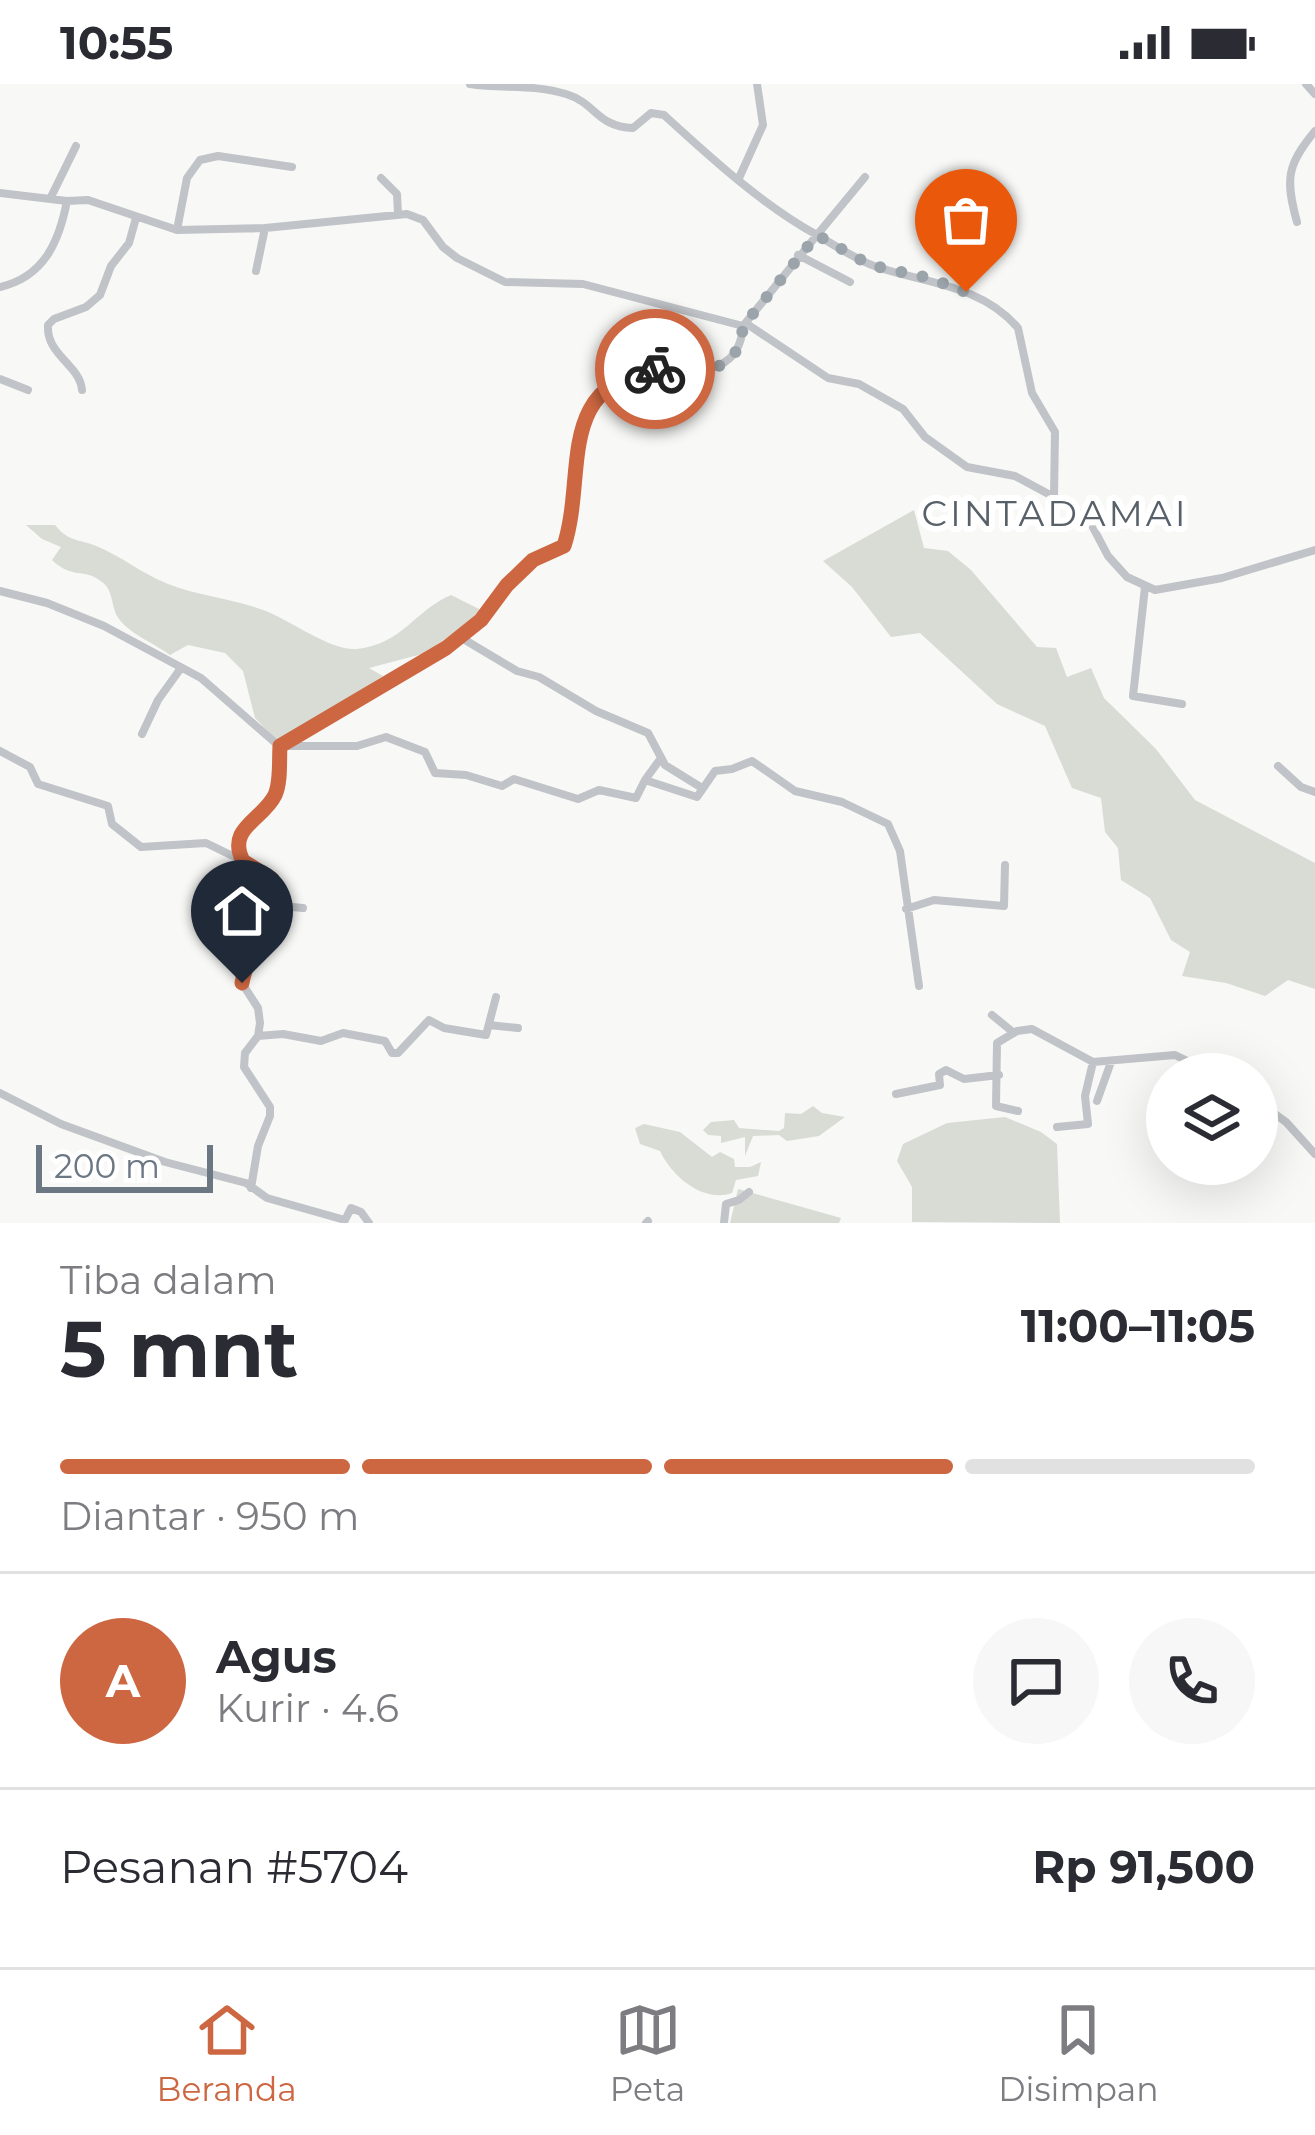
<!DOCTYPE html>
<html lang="id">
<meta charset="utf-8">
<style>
body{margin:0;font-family:Montserrat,sans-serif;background:#f7f7f7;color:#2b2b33;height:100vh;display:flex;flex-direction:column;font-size:45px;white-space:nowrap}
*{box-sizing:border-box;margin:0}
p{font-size:39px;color:#7c7c81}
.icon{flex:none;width:66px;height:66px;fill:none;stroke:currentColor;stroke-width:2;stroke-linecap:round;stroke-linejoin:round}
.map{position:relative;height:1139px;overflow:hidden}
.panel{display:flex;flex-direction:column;background:#fff;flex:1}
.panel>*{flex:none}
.controls{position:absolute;left:1146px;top:969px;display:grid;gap:24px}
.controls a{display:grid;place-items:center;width:132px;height:132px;border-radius:50%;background:#fff;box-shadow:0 12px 48px #0002;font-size:60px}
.scale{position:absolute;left:36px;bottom:30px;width:177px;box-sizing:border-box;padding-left:12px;border:6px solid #6b7783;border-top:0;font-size:33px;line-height:42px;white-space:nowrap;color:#6b7783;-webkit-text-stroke:9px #fff;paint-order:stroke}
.pin{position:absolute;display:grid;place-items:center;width:102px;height:102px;color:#fff;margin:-123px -51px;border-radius:50% 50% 50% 0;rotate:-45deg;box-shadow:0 0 12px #0007}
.pin .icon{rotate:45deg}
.courier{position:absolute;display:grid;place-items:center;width:120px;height:120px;margin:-60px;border:9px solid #cd6741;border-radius:50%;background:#fff;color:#222;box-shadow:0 3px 15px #0007}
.head em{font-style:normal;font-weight:700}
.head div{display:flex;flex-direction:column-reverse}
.head{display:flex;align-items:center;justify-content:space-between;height:204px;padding:0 60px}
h1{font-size:78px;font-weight:700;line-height:90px}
.bar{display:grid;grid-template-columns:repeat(4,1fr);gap:18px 12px;align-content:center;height:144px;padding:0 60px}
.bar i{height:15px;border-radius:9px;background:#e1e1e2}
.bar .active{background:#cd6741}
.bar p{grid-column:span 4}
.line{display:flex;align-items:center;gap:30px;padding:0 60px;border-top:3px solid #e1e1e2}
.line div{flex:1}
.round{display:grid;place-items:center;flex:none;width:126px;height:126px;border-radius:63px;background:#f7f7f7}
.status{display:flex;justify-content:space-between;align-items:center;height:84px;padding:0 60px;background:#fff;direction:ltr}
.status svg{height:33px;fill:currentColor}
.tab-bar{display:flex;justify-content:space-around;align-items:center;height:168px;border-top:3px solid #e1e1e2;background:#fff;font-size:33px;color:#7c7c81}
.tab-bar a{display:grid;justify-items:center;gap:6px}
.tab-bar .active{color:#cd6741}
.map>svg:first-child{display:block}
</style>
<div class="status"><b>10:55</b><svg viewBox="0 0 49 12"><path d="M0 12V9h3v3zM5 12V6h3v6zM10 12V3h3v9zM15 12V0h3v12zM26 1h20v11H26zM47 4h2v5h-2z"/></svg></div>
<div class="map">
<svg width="1315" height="1139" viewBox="0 0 1315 1139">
<rect width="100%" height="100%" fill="#f8f8f6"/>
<path fill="#d8dcd5" d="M914,426L924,464L948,467L971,486L1037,563L1056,564L1067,593L1091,584L1104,614L1156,665L1195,716L1315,779V905L1288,896L1265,912L1226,899L1182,892L1190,868L1171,856L1150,814L1121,796L1118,764L1105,748L1101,714L1072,704L1045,642L997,620L920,549L891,553L852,503L823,477Z
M26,441H55C68,457 76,455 94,461C120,471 142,490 168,500C199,512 234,515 266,527C293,538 331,567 357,565C403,560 415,526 451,511L483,527L426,569L369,584L383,592L279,659L255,634L243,587L225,569L188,561L170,571C154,559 127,549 117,532C111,520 113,506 102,498C83,483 73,496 52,476L61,463L42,455Z
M813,1022L822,1029L845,1033L819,1052L787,1057L779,1051L753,1052L745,1072V1053L721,1059V1052L708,1051L703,1046L711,1038L734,1036L739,1044L779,1047L784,1044L785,1029L801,1030Z
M1005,1033L1041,1048L1057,1060L1060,1139L912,1138V1103L897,1077L903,1060L947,1039Z
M644,1040L680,1048L712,1073L720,1068L734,1075L735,1083H750L761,1078L758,1092L736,1096L732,1109C704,1119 672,1093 660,1067L640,1060L635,1044Z
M738,1105L841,1134L839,1139H730Z"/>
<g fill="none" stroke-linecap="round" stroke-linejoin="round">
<path stroke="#c0c3c7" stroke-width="8" d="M470,0C502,5 534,0 566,10C596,19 597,43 633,44L651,29L664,31C710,73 761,120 817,151L865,93
M1306,0L1315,10
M381,94L397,110L398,130
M739,94L763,41L757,0
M0,109L67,117L88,116L177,146L265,144L407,130L423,136L443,163L457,174L505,198L583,200L743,242L817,151C836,162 856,176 877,183C925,199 982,201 1018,244L1032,309L1055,348L1054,413L1088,434L1108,472L1127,493L1155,506L1222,494L1315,466
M51,113L76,62
M1297,138C1285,95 1287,81 1315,47
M177,146L187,94L200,76L218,72L292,83
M798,171L850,198
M256,187L265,144
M0,203C44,193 59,158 67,117
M747,240L828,294L859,300L903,325L925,353L967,383L1015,392L1054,413
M0,295L28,306
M82,306C80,281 46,271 48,241L54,235L86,223L100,211L111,182L129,159L136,134
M1145,503L1133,612L1182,620
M0,507L47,519L104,542L201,594L279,662H357L386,653L425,668L435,689L466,691L502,702L514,695L578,715L599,706L636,714L645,696L697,713L715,687L732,685L752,677L795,707L842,718L888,740L900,767L919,902
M460,553L517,587L539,593L596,627L648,649L665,681L702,704
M142,650L158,616L181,584
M284,658L446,564L481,536L507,501L533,476L564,462C581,413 561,330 614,298C655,272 738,313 743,242
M0,667L30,683L38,700L108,722L112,740L141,763L206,759L239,775
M1278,682L1301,703L1315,708
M645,696L661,674
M272,821L303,824
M906,825L934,816L1004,822L1005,781
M992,931L1014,949
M489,941L518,944
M258,952L283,950L321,957L343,949L385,957L392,969H398L429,936L444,944L486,951L496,913
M0,1009L61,1040L165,1078L246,1099L267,1114L345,1136L351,1124L361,1128L369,1139
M896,1010L940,1001L939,990L946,986L964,995L999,991
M1097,1017L1111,978
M1257,1017L1286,1038L1315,1070
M1018,1027L996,1022L997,959L1017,947L1032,945L1093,978L1175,971L1214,990
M1057,1043L1088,1040L1085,1012L1093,978
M251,1104L258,1062L270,1032V1023L244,983L245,969L258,952L260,939L258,924L242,899C248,863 277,832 271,795L243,777C226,744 262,735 275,712C282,698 278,677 279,662
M646,1139L648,1137
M724,1139L726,1120L739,1116L749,1108"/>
</g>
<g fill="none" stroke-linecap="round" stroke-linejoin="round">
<path stroke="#9ca4ab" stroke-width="12" stroke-dasharray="0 21.6" d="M655,285C695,285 738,297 743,242L817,151L870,181L929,194L966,208"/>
<path stroke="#cd6741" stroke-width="15" d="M242,899C248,863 277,832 272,795L243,777C226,744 263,736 275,711C281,698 279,677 280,662L446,564L481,536L507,501L533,476L564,462C587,391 554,302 655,285"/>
</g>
<g text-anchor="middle" stroke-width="12" stroke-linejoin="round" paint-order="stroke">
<g font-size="36" letter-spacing="3" fill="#586169" stroke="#fff">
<text x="1055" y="442">CINTADAMAI</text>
</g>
</g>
</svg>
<div class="controls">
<a><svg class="icon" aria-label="layers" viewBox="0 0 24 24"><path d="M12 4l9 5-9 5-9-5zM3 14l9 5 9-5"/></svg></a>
</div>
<div class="scale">200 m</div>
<div class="pin" style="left:966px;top:208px;background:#ea580c"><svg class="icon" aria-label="bag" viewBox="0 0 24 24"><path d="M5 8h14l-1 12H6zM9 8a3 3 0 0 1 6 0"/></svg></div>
<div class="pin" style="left:242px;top:899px;background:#1f2937"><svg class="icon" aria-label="home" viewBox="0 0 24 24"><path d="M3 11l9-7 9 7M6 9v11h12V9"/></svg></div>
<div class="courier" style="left:655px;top:285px"><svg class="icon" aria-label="bike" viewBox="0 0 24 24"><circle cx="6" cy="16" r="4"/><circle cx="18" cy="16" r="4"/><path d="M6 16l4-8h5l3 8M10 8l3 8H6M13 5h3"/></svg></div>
</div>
<section class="panel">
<div class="head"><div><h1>5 mnt</h1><p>Tiba dalam</p></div><em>11:00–11:05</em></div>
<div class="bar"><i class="active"></i><i class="active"></i><i class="active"></i><i></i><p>Diantar · 950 m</p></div>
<div class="line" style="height:216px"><b class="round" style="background:#cd6741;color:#fff">A</b><div><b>Agus</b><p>Kurir · 4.6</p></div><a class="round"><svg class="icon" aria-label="chat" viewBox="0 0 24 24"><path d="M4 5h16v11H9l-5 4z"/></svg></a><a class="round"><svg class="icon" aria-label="phone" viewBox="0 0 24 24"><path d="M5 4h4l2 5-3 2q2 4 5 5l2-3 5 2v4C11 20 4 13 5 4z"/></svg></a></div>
<div class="line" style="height:156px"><div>Pesanan #5704</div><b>Rp 91,500</b></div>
</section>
<nav class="tab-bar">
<a class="active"><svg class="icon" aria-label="home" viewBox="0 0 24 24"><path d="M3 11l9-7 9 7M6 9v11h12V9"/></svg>Beranda</a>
<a><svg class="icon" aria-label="map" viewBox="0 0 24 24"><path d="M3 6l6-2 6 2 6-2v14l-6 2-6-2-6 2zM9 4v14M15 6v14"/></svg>Peta</a>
<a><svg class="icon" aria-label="saved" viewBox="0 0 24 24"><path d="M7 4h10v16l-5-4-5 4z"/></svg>Disimpan</a>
</nav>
